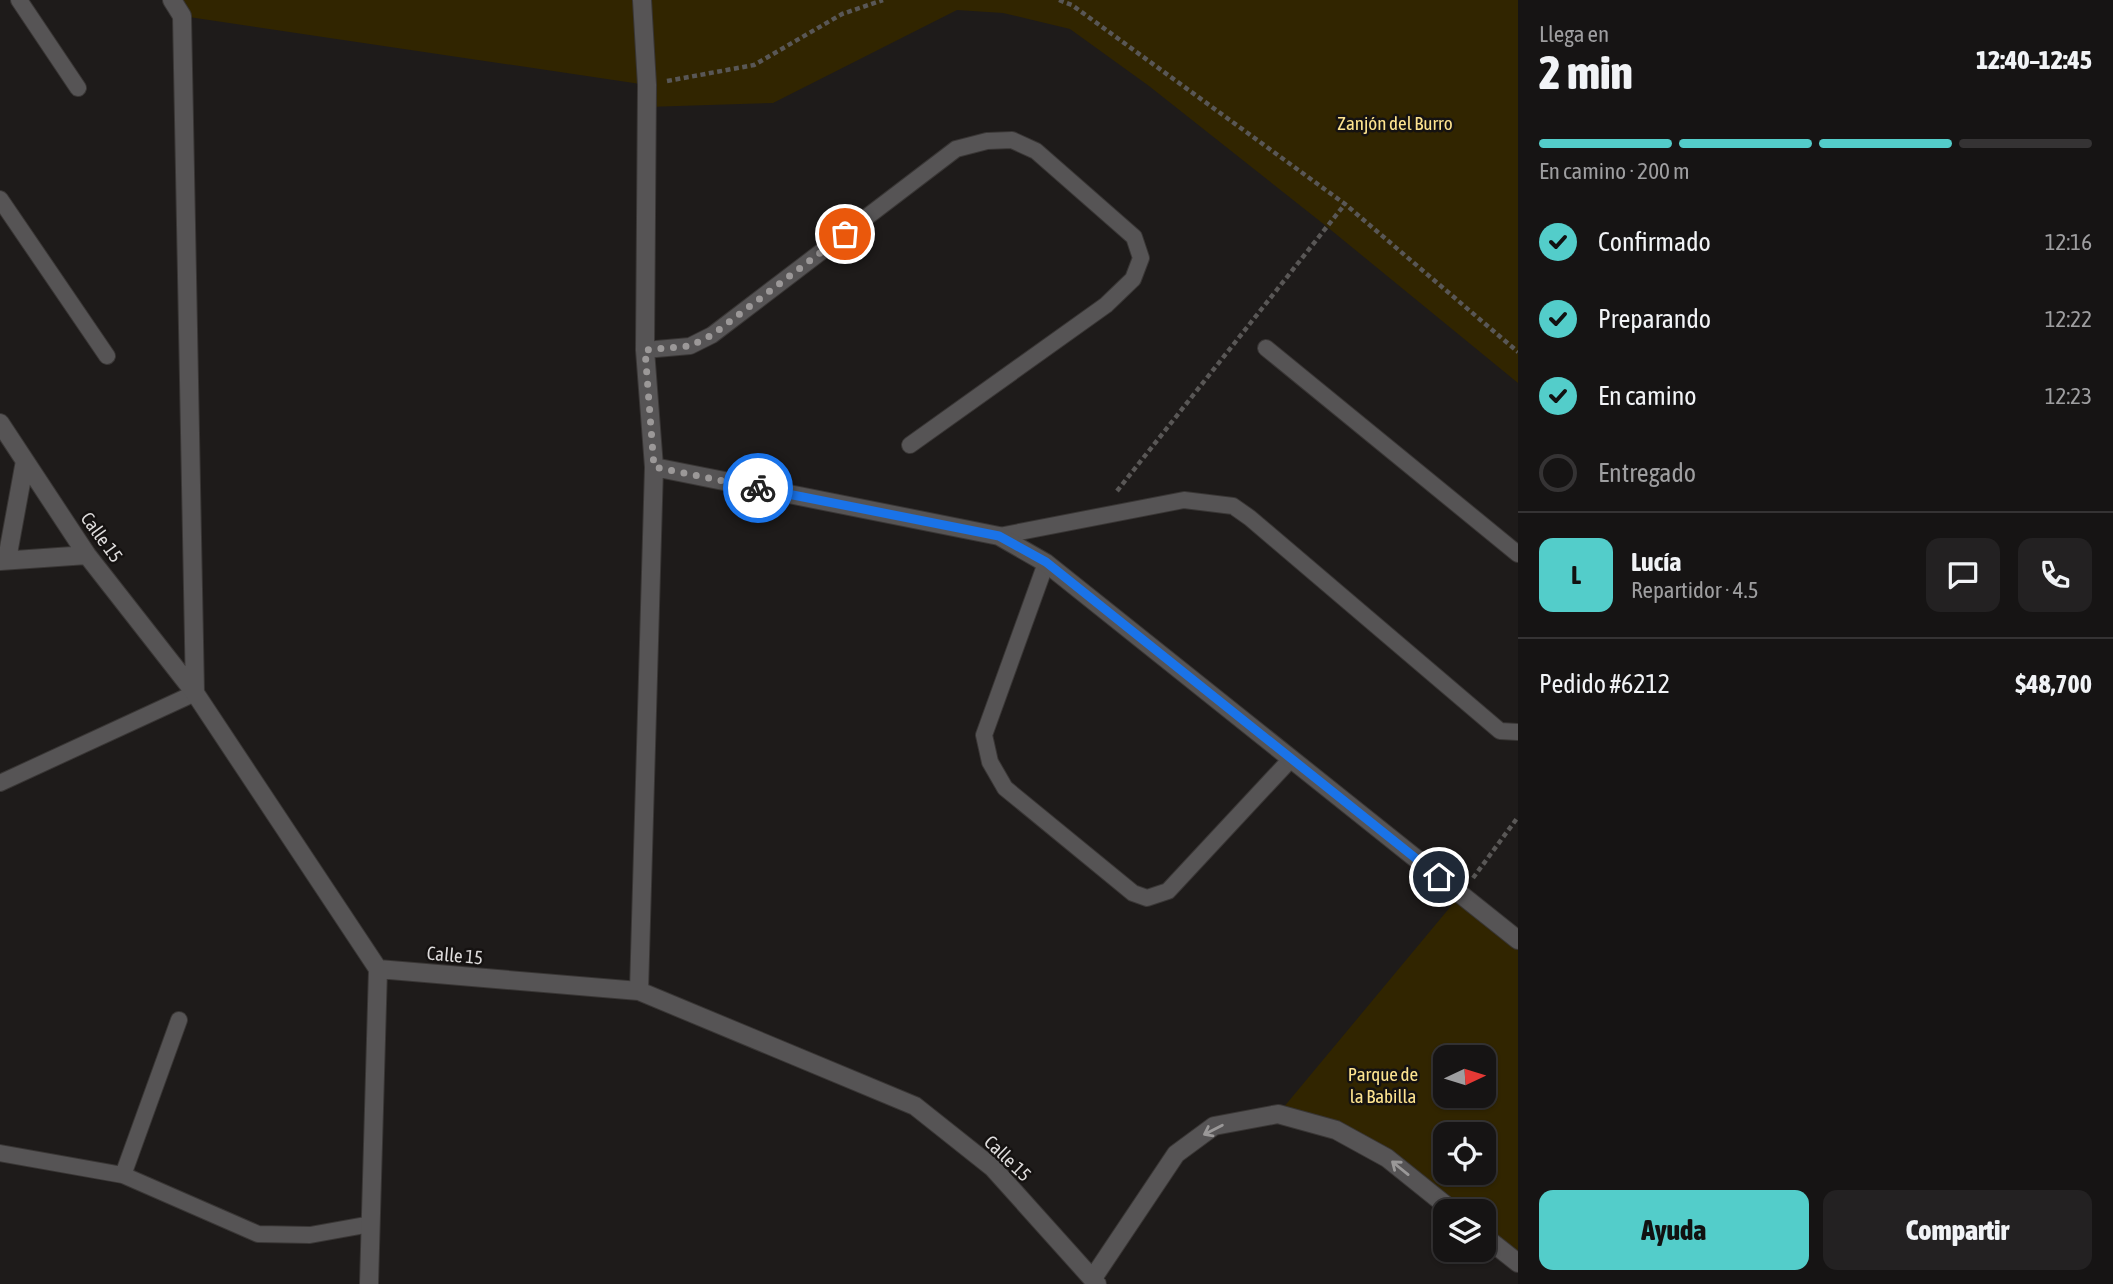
<!DOCTYPE html>
<html lang="es">
<meta charset="utf-8">
<style>
body{margin:0;font-family:"Asap Condensed",sans-serif;background:#232122;color:#f1f3f6;height:100vh;display:flex;flex-direction:column;font-size:26px;white-space:nowrap}
*{box-sizing:border-box;margin:0}
p{font-size:23px;color:#9e9ea0}
.icon{flex:none;width:38px;height:38px;fill:none;stroke:currentColor;stroke-width:2;stroke-linecap:round;stroke-linejoin:round}
.map{position:relative;flex:1;overflow:hidden}
.panel{display:flex;flex-direction:column;background:#161414;width:595px}
.panel>*{flex:none}
.needle{width:46px;rotate:86deg}
.buttons{position:absolute;left:1433px;top:1045px;display:grid;gap:14px}
.buttons a{display:grid;place-items:center;width:63px;height:63px;border-radius:14px;background:#161414;box-shadow:0 2px 5px #0004,0 0 0 2px #353334;font-size:35px}
.pin{position:absolute;display:grid;place-items:center;width:60px;height:60px;color:#fff;margin:-30px;border:4px solid #fff;border-radius:50%;box-shadow:0 2px 7px #0007}
.courier{position:absolute;display:grid;place-items:center;width:70px;height:70px;margin:-35px;border:5px solid #1a73e8;border-radius:50%;background:#fff;color:#222;box-shadow:0 2px 9px #0007}
.summary em{font-style:normal;font-weight:800}
.summary div{display:flex;flex-direction:column-reverse}
.summary{display:flex;align-items:center;justify-content:space-between;height:119px;padding:0 21px}
h1{font-size:46px;font-weight:800;line-height:52px}
.bar{display:grid;grid-template-columns:repeat(4,1fr);gap:10px 7px;align-content:center;height:84px;padding:0 21px}
.bar i{height:9px;border-radius:5px;background:#353334}
.bar .selected{background:#53cdca}
.bar p{grid-column:span 4}
.line{display:flex;align-items:center;gap:18px;padding:0 21px;border-top:2px solid #353334}
.line div{flex:1}
.round{display:grid;place-items:center;flex:none;width:74px;height:74px;border-radius:14px;background:#232122}
ol{padding:0 21px;list-style:none}
li{display:flex;align-items:center;gap:21px;height:77px}
li p{margin-inline-start:auto}
li .icon{padding:7px;border-radius:50%;background:#53cdca;color:#111;stroke-width:4}
li:last-child{color:#9e9ea0}
li i{width:38px;height:38px;border:4px solid #353334;border-radius:50%}
.cta{display:flex;gap:14px;margin-top:auto;padding:14px 21px}
.cta a{flex:1;height:80px;border-radius:14px;background:#53cdca;color:#111;font-size:28px;font-weight:800;line-height:80px;text-align:center}
.cta a+a{background:#232122;color:#f1f3f6}
main{display:flex;flex:1;min-height:0}
.map>svg:first-child{display:block}
</style>
<main>
<div class="map">
<svg width="1518" height="1284" viewBox="0 0 1518 1284">
<rect width="100%" height="100%" fill="#1e1b1a"/>
<path fill="#312500" fill-rule="evenodd" d="M172,0H1518V383L1326,226L1149,86L1070,29L1003,13L957,10L773,103L647,107V85L182,16Z
M1461,894L1518,940V1263L1484,1236V1211H1453L1387,1158L1278,1114ZM1446,1057H1484V1096H1446ZM1446,1134H1484V1172H1446Z"/>
<g fill="none" stroke-linecap="round" stroke-linejoin="round">
<g stroke="#393635" stroke-width="18">
<path id="lane" d="M19,0L78,88
M0,199L107,356
M1266,348L1518,554
M645,350L690,346L712,335L956,149L987,141L1012,140L1036,151L1134,237L1141,258L1133,279L1106,305L910,445
M999,536L1184,500L1233,506L1250,518L1500,731L1518,732
M1046,563L984,735L990,762L1005,788L1133,893L1147,898L1168,891L1290,760
M0,783L195,693
M0,1153L123,1175L258,1234L310,1235L371,1224
M123,1175L179,1020"/>
</g>
<g stroke="#393635" stroke-width="20">
<path id="street" d="M172,0L182,16L195,693
M0,423L87,555L195,693L378,969
M654,467L999,536L1046,563L1518,940
M7,559L25,461
M0,561L87,555
M378,969L639,991L915,1106L993,1168L1097,1284
M639,991L654,467L645,350L647,85L642,0
M1484,1236L1518,1263
M1093,1278L1176,1154L1214,1126L1278,1114L1336,1130L1387,1158L1453,1211
M369,1284L378,969"/>
</g>
<path stroke="#595756" stroke-width="4.5" stroke-dasharray="5 3.5" stroke-linecap="butt" d="M1059,0L1072,5L1345,204L1518,352
M667,81L754,65L842,14L883,0
M1117,491L1345,204
M1473,878L1518,817"/>
<use href="#lane" stroke="#565455" stroke-width="16"/>
<use href="#street" stroke="#565455" stroke-width="18"/>
</g>
<defs><path id="oneway-shaft" d="M-6 0H5M1.5-3L5.5 0L1.5 3" fill="none" stroke-width="1.6" stroke-linecap="round" stroke-linejoin="round" transform="scale(1.75)"/></defs>
<g stroke="#9a9898">
<use href="#oneway-shaft" transform="translate(1213 1130) rotate(153)"/>
<use href="#oneway-shaft" transform="translate(1400 1168) rotate(-141)"/>
</g>
<g fill="none" stroke-linecap="round" stroke-linejoin="round">
<path stroke="#9b9898" stroke-width="7" stroke-dasharray="0 12.6" d="M758,488L654,467L645,350L690,346L712,335L845,234"/>
<path stroke="#1a73e8" stroke-width="9" d="M758,488L999,536L1046,562L1439,877"/>
</g>
<g text-anchor="middle" stroke-width="5" stroke-linejoin="round" paint-order="stroke">
<g font-size="19" fill="#fde38f" stroke="#151211">
<text x="1395" y="130">Zanjón del Burro</text>
<text x="1383" y="1081">Parque de<tspan x="1383" dy="22">la Babilla</tspan></text>
</g>
<g font-size="19" fill="#dedcdc" stroke="#151211">
<text transform="translate(102 537) rotate(54)" y="7">Calle 15</text>
<text transform="translate(455 955) rotate(5)" y="7">Calle 15</text>
<text transform="translate(1008 1158) rotate(44)" y="7">Calle 15</text>
</g>
</g>
</svg>
<div class="buttons">
<a><svg class="needle" viewBox="-14 -14 28 28"><path d="M0-13l5 13h-10z" fill="#e53935"/><path d="M0 13l5-13h-10z" fill="#9e9ea0"/></svg></a>
<a><svg class="icon" aria-label="locate" viewBox="0 0 24 24"><circle cx="12" cy="12" r="6"/><path d="M12 2v4M12 18v4M2 12h4M18 12h4"/></svg></a>
<a><svg class="icon" aria-label="layers" viewBox="0 0 24 24"><path d="M12 4l9 5-9 5-9-5zM3 14l9 5 9-5"/></svg></a>
</div>
<div class="pin" style="left:845px;top:234px;background:#ea580c"><svg class="icon" aria-label="bag" viewBox="0 0 24 24"><path d="M5 8h14l-1 12H6zM9 8a3 3 0 0 1 6 0"/></svg></div>
<div class="pin" style="left:1439px;top:877px;background:#1f2937"><svg class="icon" aria-label="home" viewBox="0 0 24 24"><path d="M3 11l9-7 9 7M6 9v11h12V9"/></svg></div>
<div class="courier" style="left:758px;top:488px"><svg class="icon" aria-label="bike" viewBox="0 0 24 24"><circle cx="6" cy="16" r="4"/><circle cx="18" cy="16" r="4"/><path d="M6 16l4-8h5l3 8M10 8l3 8H6M13 5h3"/></svg></div>
</div>
<section class="panel">
<div class="summary"><div><h1>2 min</h1><p>Llega en</p></div><em>12:40–12:45</em></div>
<div class="bar"><i class="selected"></i><i class="selected"></i><i class="selected"></i><i></i><p>En camino · 200 m</p></div>
<ol>
<li><svg class="icon" aria-label="check" viewBox="0 0 24 24"><path d="M5 12l5 5 9-10"/></svg>Confirmado<p>12:16</p></li>
<li><svg class="icon" aria-label="check" viewBox="0 0 24 24"><path d="M5 12l5 5 9-10"/></svg>Preparando<p>12:22</p></li>
<li><svg class="icon" aria-label="check" viewBox="0 0 24 24"><path d="M5 12l5 5 9-10"/></svg>En camino<p>12:23</p></li>
<li><i></i>Entregado</li>
</ol>
<div class="line" style="height:126px"><b class="round" style="background:#53cdca;color:#111">L</b><div><b>Lucía</b><p>Repartidor · 4.5</p></div><a class="round"><svg class="icon" aria-label="chat" viewBox="0 0 24 24"><path d="M4 5h16v11H9l-5 4z"/></svg></a><a class="round"><svg class="icon" aria-label="phone" viewBox="0 0 24 24"><path d="M5 4h4l2 5-3 2q2 4 5 5l2-3 5 2v4C11 20 4 13 5 4z"/></svg></a></div>
<div class="line" style="height:91px"><div>Pedido #6212</div><b>$48,700</b></div>
<div class="cta"><a>Ayuda</a><a>Compartir</a></div>
</section>
</main>
